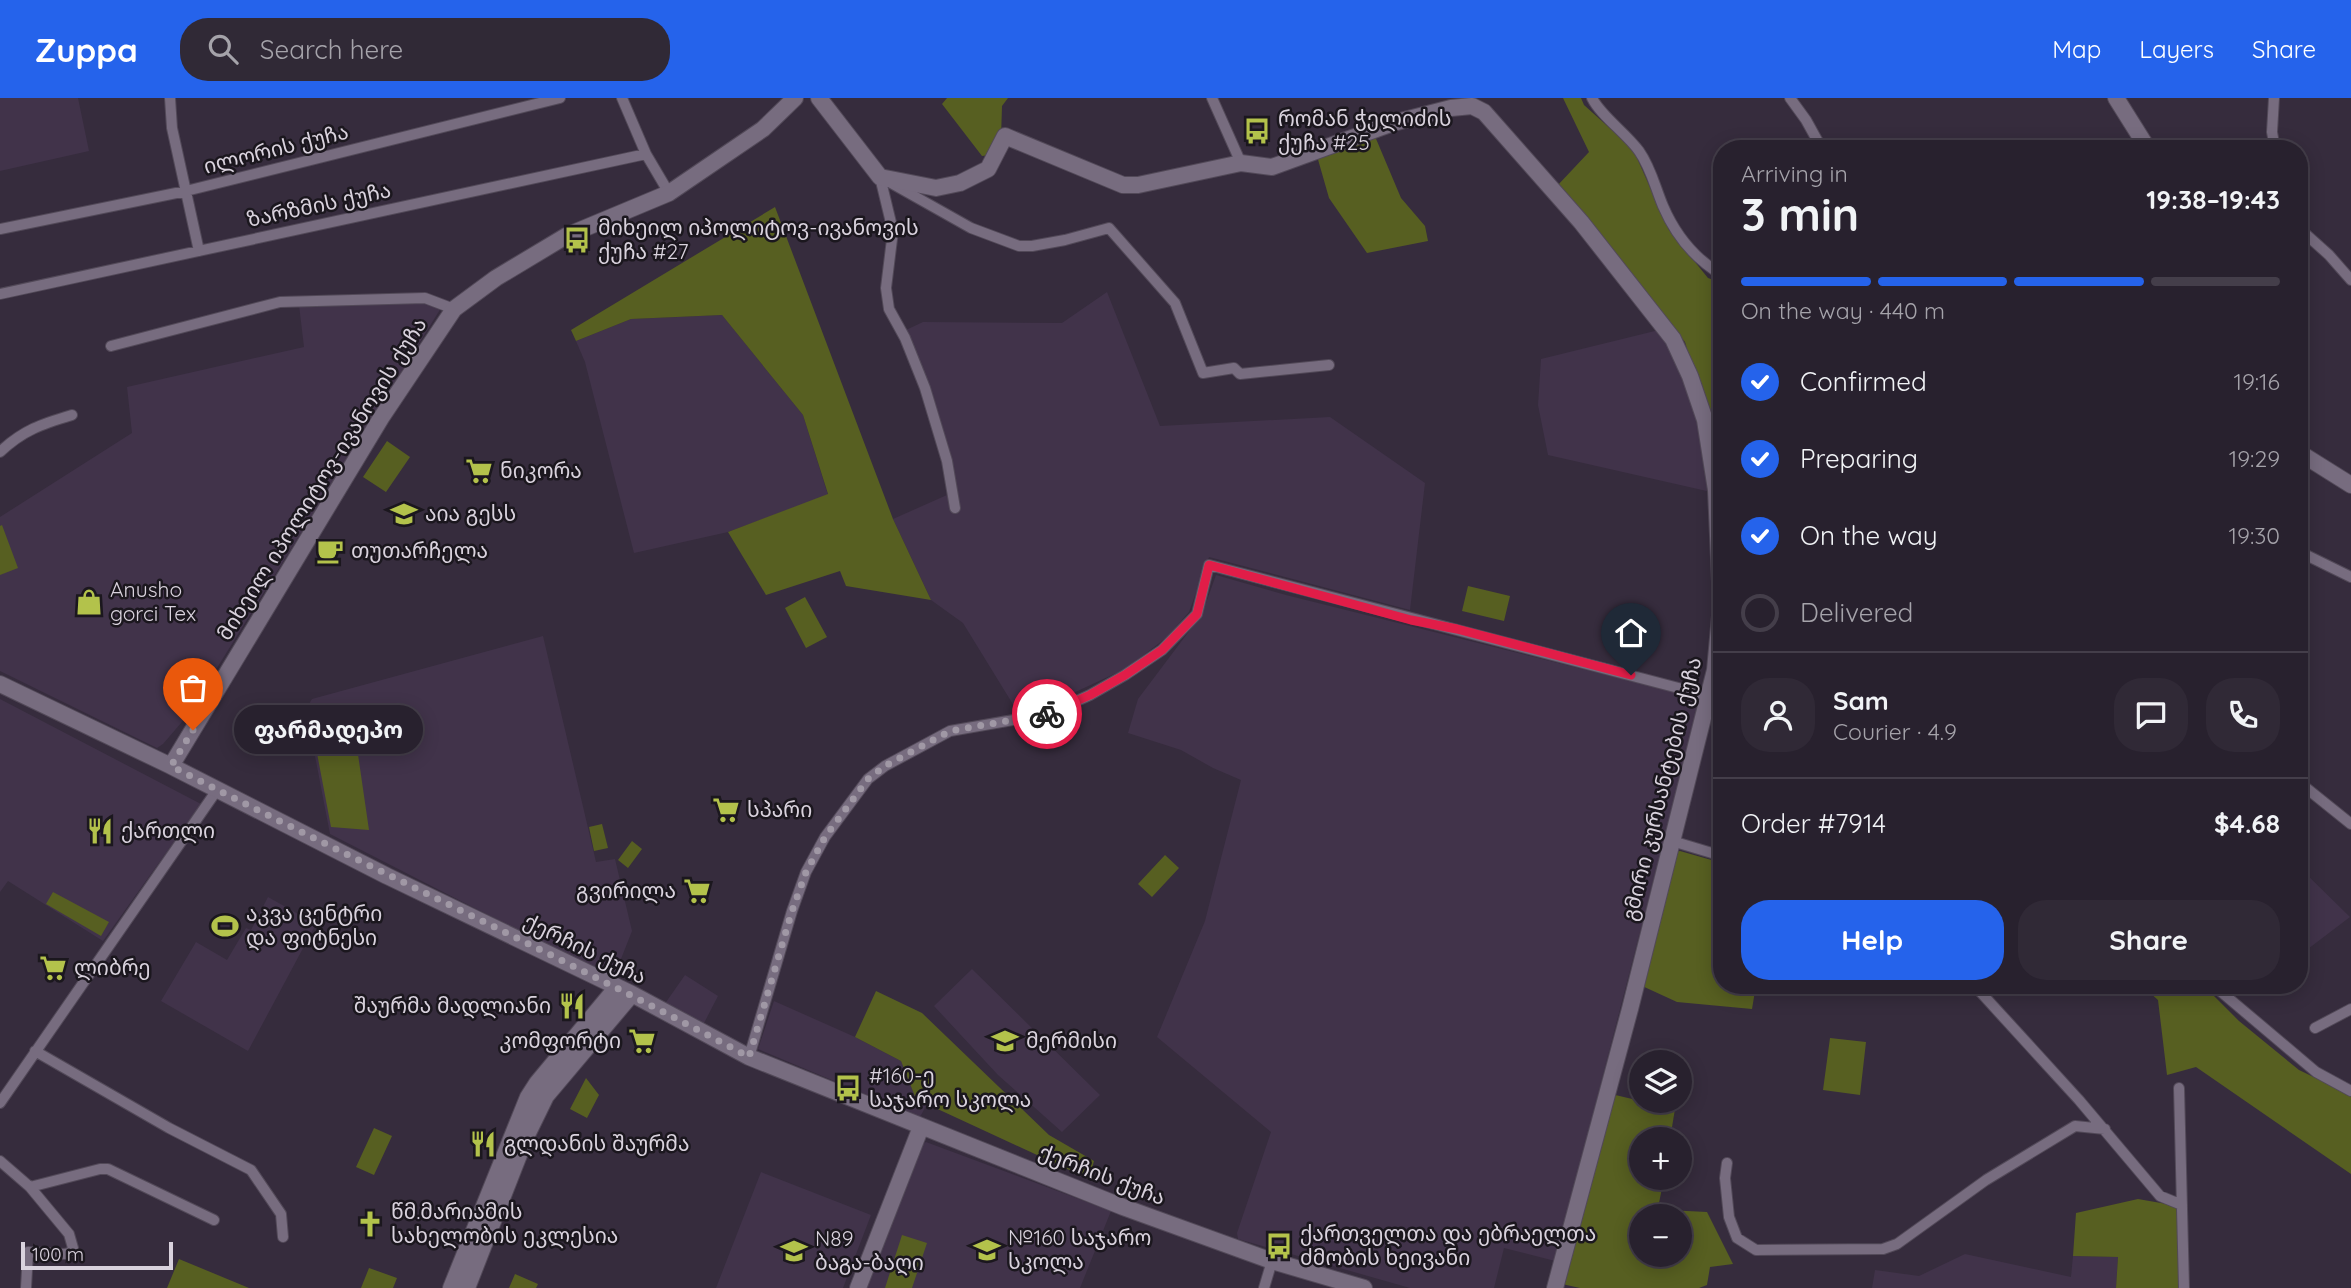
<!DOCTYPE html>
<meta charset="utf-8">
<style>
body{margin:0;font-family:Quicksand,"Noto Sans Georgian",sans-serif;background:#302936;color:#f1f3f6;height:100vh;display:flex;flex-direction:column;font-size:26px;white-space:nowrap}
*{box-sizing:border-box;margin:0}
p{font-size:23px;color:#a5a3aa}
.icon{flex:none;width:38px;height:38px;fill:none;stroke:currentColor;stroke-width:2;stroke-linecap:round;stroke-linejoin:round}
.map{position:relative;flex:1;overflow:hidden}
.sheet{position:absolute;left:1713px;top:42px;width:595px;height:854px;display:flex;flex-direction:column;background:#28212e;border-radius:28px;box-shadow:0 4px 18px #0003,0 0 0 2px #443e4a}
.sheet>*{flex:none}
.buttons{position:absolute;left:1629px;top:952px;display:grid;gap:14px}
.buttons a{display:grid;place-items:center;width:63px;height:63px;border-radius:50%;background:#28212e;box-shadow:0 4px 18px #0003,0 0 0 2px #443e4a;font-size:35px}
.scale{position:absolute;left:21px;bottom:18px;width:152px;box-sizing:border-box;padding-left:7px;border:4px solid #d9d2dd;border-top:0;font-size:19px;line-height:24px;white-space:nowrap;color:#d9d2dd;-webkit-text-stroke:5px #1b171e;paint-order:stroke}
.pin{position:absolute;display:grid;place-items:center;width:60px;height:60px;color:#fff;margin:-72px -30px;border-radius:50% 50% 50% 0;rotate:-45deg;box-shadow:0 0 7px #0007}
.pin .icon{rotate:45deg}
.courier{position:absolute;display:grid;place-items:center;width:70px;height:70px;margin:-35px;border:5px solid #e11d48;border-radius:50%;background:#fff;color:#222;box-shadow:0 2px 9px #0007}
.bubble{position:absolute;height:49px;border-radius:24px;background:#28212e;box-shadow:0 4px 18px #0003,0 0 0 2px #443e4a;font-size:23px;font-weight:700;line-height:49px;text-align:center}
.summary em{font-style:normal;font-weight:700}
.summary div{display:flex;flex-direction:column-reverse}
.summary{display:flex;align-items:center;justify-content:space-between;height:119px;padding:0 28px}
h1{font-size:46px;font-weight:700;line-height:52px}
.bar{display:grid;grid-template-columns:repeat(4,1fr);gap:10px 7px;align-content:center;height:84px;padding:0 28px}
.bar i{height:9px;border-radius:5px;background:#443e4a}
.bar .on{background:#2563eb}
.bar p{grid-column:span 4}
.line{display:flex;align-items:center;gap:18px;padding:0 28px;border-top:2px solid #443e4a}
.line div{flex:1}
.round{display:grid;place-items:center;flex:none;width:74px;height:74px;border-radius:28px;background:#302936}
ol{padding:0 28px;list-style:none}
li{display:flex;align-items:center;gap:21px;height:77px}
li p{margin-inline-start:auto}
li .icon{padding:7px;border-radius:50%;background:#2563eb;color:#fff;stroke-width:4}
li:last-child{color:#a5a3aa}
li i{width:38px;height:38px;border:4px solid #443e4a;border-radius:50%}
.cta{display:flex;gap:14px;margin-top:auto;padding:14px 28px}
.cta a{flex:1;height:80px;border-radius:28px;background:#2563eb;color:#fff;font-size:28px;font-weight:700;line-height:80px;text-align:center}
.cta a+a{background:#302936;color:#f1f3f6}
header{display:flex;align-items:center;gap:42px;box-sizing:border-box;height:98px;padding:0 35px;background:#2563eb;color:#fff}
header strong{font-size:33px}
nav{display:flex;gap:38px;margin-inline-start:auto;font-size:24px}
.search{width:490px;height:63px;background:#302936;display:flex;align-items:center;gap:18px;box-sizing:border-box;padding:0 24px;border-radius:28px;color:#a5a3aa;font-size:26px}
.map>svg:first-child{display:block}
</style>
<header>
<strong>Zuppa</strong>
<div class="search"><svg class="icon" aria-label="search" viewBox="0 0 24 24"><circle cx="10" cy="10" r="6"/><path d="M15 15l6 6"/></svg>Search here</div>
<nav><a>Map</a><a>Layers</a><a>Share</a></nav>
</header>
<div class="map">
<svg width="2351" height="1190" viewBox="0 0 2351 1190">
<rect width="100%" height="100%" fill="#362c3d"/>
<path fill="#41334a" d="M0,0H78L89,53L0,73Z
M1107,194L1160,328L1330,319L1425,385L1410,512L1209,459L1189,514L1167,539L1127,570L1041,610L1019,616L963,525L931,502L893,421L956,393L933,297L906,232L923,224L1062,225Z
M415,201L441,210L187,618L163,646L157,650L0,573V419L132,335L127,289L304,249L299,207Z
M722,217L803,317L828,397L728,434L634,455L585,264L576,243L631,221Z
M1663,231L1700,323L1711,394L1548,357L1538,307L1541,261Z
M1216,477L1286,497L1686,597L1693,602L1696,608V617L1555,1163L1504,1150L1494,1190H1410L1238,1141L1237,1135L1271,1034L1157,939L1205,823L1241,682L1213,670L1181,652L1128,635L1138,601L1202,516Z
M543,538L596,764L615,761L632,833L619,866L611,880L330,736L306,611L312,601Z
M0,601L201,706L103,843L8,783L0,794Z
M2300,770L2350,819L2300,857Z
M268,799L316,826L248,953L161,903L196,844L227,862L246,830L251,832Z
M972,871L1100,997L1062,1034L998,977L934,908Z
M685,877L718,898L703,927L664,907Z
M774,903L855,939L901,963L916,1000L927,1006L920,1019L758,951Z
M926,1044L1111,1113L1080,1190H864L919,1049Z
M761,1074L871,1117L843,1190H716Z
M1965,1156L2071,1179L2073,1158L2118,1159L2116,1190H1872L1875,1172L1919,1178Z"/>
<path fill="#575f21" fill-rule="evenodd" d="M947,0H1008L1002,8L1001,40L991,57L982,58L942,6Z
M1563,0H1581L1584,7L1633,51L1669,132L1708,180L1722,185V337L1713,339L1685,244L1557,88L1589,54Z
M1374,36L1401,100L1425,128L1428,143L1367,155L1329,100L1317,58Z
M775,109L893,421L931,502L846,488L840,473L766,497L728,434L828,396L803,317L722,217L631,221L576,243L571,232Z
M387,343L410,359L386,394L363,379Z
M2,427L18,470L0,477V428Z
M1468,488L1510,498L1504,523L1462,513Z
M805,499L827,539L806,550L785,510Z
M336,609L338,625L353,622L369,732L331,729L309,613Z
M602,726L608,750L594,753L589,729Z
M632,743L642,751L628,770L618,762Z
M1680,753L1722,765V887H1756L1752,911L1677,904L1640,887L1674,754Z
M1165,757L1179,770L1152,799L1138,786Z
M53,794L109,824L101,838L46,806Z
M2141,887H2203L2239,923L2299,972L2351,997V1076L2196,969L2167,977L2158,902Z
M876,893L922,915L1049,1037L1094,1063L1089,1081L916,1001L901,963L855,939Z
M1830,940L1866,944L1860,997L1823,992Z
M586,980L599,997L587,1020L570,1011Z
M1611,996L1675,1011L1670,1041H1642V1080H1664L1659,1105L1667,1112L1707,1114L1733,1166L1710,1169L1707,1187L1699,1190H1580L1562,1186ZM1642,1118H1680V1157H1642Z
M374,1030L392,1038L374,1077L356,1069Z
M2138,1101L2178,1108L2179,1190H2116L2118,1159L2073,1158L2076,1115Z
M902,1137L927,1145L912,1190H885Z
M179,1161L249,1190H167Z
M369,1170L397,1180L393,1190H361Z
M515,1176L538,1186L536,1190H509Z"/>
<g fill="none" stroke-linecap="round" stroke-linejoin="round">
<g stroke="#524958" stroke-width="12">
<path id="street" d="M170,0L172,30L199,153
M622,0L646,56L669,95
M1212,0L1241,65
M1592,0C1601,18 1626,35 1639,53C1651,70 1655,89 1663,108C1675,136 1695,161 1722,177
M1790,0L1806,22L1822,51
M2274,0L2272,34L2275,51
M880,79L893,133L886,190L889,211L905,240L925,290L947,363L955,410
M891,85L971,130L1019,148H1032L1065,142L1109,130L1175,205L1203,275L1234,270L1240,276L1329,267
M0,131L186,93L560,0
M2300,131L2329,157L2351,182
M0,196L646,56
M111,248L280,204L425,200L454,211
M0,354C23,332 42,326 72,317
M2300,454L2351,479
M2300,685L2351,726
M1672,743L1722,758
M1974,887L2079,1002L2160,1098L2182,1107
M2213,887L2316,974L2351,993
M2315,930L2351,911
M35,953L169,1030L251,1072L281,1116L283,1139
M749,959L792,813L806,774L825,739L868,681L885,668L950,633L1048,616L1090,597L1125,577L1162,552L1197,516L1209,467L1709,598
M2179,990L2184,1190
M0,1005L217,692
M0,1063L30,1089L69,1136L73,1150L70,1155L65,1156L28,1154L26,1190
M1727,1065L1725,1080L1729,1119L1737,1140L1756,1152L1883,1151L1897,1146L1986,1082L2075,1028L2105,1031
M30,1089L100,1071H108L214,1122
M1264,1190L1272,1163"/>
</g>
<g stroke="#524958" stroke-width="18">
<path id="secondary" d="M819,0L880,79L936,90L960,85L988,71L1005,38L1123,87H1138L1241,65L1272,69L1393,25L1451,10L1472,8L1484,14L1581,124L1673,241L1690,278L1705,322L1716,392L1721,507L1715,572L1630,911L1555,1190
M2116,0L2148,51
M2300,355L2351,387
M0,586L171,668L387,778L632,896L749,959L1123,1109L1272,1163L1364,1190
M171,668L381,320L454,211L496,180L566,138L669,95L763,31L795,0
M451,1190L528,999L537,985L617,889
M467,1190L526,1039L546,998L632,896
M858,1190L921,1029"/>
</g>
<use href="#street" stroke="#776c7f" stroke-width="10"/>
<use href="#secondary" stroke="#776c7f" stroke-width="16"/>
</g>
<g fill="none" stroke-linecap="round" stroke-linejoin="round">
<path stroke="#a098a5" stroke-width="7" stroke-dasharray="0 12.6" d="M193,632L171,668C363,767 559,857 749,959L792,813L806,774L825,739L868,681L885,668L950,633L1047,616"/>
<path stroke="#e11d48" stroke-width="9" d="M1047,616L1090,597L1125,577L1162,552L1197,516L1209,467L1411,522L1457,531L1631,577"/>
</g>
<defs>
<g id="bus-bare" transform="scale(2.1)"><path d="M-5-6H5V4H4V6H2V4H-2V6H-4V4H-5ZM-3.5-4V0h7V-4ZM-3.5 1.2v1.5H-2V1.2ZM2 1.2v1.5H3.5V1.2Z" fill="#b3c24b" stroke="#1b171e" stroke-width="2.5" paint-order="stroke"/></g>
<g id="supermarket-bare" transform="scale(2.1)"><path d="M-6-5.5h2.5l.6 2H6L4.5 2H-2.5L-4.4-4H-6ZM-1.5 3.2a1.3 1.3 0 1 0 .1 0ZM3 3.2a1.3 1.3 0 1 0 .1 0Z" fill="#b3c24b" stroke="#1b171e" stroke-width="2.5" paint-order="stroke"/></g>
<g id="school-bare" transform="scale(2.1)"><path d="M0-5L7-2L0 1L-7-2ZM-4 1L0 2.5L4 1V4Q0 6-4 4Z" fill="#b3c24b" stroke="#1b171e" stroke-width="2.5" paint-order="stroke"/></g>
<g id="cafe-bare" transform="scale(2.1)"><path d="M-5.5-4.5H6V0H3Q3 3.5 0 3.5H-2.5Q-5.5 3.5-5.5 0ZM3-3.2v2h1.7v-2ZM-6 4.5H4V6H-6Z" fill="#b3c24b" stroke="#1b171e" stroke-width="2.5" paint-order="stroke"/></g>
<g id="shop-bare" transform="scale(2.1)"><path d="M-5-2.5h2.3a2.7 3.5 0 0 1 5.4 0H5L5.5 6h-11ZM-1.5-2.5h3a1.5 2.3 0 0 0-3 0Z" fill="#b3c24b" stroke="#1b171e" stroke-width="2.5" paint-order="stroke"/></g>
<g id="restaurant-bare" transform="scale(2.1)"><path d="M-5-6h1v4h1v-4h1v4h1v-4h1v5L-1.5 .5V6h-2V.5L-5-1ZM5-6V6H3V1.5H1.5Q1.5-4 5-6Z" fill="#b3c24b" stroke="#1b171e" stroke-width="2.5" paint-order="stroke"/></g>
<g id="stadium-bare" transform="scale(2.1)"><path d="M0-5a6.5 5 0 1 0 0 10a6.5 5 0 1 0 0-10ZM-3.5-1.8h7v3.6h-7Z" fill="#b3c24b" stroke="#1b171e" stroke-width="2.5" paint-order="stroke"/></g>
<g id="university-bare" transform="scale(2.1)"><path d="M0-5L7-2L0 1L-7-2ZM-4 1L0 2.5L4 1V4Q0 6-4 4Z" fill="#b3c24b" stroke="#1b171e" stroke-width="2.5" paint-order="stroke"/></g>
<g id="church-bare" transform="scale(2.1)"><path d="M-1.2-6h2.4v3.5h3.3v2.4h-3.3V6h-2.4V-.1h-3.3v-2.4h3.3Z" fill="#b3c24b" stroke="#1b171e" stroke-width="2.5" paint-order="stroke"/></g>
</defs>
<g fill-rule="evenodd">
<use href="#bus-bare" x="1257" y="33"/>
<use href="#bus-bare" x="577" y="142"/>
<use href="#supermarket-bare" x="479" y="373"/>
<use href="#school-bare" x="404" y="416"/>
<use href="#cafe-bare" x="330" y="453"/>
<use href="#shop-bare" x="89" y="504"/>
<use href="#supermarket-bare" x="726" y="712"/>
<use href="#restaurant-bare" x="100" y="733"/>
<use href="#supermarket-bare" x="697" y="793"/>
<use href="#stadium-bare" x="225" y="828"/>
<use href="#supermarket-bare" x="53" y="870"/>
<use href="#restaurant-bare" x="572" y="908"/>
<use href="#supermarket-bare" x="642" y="943"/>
<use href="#university-bare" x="1005" y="943"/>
<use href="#bus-bare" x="848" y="990"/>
<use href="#restaurant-bare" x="483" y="1046"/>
<use href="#church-bare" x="370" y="1126"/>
<use href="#bus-bare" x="1279" y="1148"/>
<use href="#school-bare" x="987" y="1152"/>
<use href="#school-bare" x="794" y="1153"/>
</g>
<g text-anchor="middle" stroke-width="5" stroke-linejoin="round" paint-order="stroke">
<g font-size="21" fill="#d9d2dd" stroke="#1b171e" text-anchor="start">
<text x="1278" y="28">რომან ჭელიძის<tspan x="1278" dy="24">ქუჩა #25</tspan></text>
<text x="598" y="137">მიხეილ იპოლიტოვ-ივანოვის<tspan x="598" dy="24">ქუჩა #27</tspan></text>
<text x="500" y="380">ნიკორა</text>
<text x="425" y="423">აია გესს</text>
<text x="351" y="460">თუთარჩელა</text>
<text x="110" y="499">Anusho<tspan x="110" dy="24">gorci Tex</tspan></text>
<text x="747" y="719">სპარი</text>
<text x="121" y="740">ქართლი</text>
<text x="676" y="800" text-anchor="end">გვირილა</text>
<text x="246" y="823">აკვა ცენტრი<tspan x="246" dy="24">და ფიტნესი</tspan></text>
<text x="74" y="877">ლიბრე</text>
<text x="551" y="915" text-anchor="end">შაურმა მადლიანი</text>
<text x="621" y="950" text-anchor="end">კომფორტი</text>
<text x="1026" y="950">მერმისი</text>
<text x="869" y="985">#160-ე<tspan x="869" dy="24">საჯარო სკოლა</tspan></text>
<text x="504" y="1053">გლდანის შაურმა</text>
<text x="391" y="1121">წმ.მარიამის<tspan x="391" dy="24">სახელობის ეკლესია</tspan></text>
<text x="1300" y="1143">ქართველთა და ებრაელთა<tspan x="1300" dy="24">ძმობის ხეივანი</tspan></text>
<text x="1008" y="1147">№160 საჯარო<tspan x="1008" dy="24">სკოლა</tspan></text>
<text x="815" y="1148">N89<tspan x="815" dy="24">ბაგა-ბაღი</tspan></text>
</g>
<g font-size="21" fill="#d9d2dd" stroke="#1b171e">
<text transform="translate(276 51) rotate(-14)" y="7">ილორის ქუჩა</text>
<text transform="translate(319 107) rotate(-12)" y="7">ზარზმის ქუჩა</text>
<text transform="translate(322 381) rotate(-58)" y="7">მიხეილ იპოლიტოვ-ივანოვის ქუჩა</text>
<text transform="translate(1662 691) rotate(-76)" y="7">გმირი კურსანტების ქუჩა</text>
<text transform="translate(585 851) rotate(26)" y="7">ქერჩის ქუჩა</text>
<text transform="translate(1102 1077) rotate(21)" y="7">ქერჩის ქუჩა</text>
</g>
</g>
</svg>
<div class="buttons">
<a><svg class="icon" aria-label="layers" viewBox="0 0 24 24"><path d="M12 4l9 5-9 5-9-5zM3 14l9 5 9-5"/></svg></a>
<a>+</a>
<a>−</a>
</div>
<div class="scale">100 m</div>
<div class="pin" style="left:193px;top:632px;background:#ea580c"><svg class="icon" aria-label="bag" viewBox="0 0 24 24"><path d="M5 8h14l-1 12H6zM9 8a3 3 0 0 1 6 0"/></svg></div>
<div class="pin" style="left:1631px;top:577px;background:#1f2937"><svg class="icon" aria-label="home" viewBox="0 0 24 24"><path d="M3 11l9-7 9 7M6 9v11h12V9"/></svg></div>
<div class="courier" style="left:1047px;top:616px"><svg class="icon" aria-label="bike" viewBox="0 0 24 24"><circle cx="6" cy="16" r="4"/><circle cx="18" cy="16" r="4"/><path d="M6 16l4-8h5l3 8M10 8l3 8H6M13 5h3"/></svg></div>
<div class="bubble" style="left:234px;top:607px;width:189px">ფარმადეპო</div>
<section class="sheet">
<div class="summary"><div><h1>3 min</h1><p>Arriving in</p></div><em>19:38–19:43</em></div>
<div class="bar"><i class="on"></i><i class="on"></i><i class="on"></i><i></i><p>On the way · 440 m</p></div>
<ol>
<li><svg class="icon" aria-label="check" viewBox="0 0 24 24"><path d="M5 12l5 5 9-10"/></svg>Confirmed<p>19:16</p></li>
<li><svg class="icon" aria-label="check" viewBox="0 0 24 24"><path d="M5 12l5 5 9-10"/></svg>Preparing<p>19:29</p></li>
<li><svg class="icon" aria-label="check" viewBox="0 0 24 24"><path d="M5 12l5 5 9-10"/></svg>On the way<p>19:30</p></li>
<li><i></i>Delivered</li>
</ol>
<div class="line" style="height:126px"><a class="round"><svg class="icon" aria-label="person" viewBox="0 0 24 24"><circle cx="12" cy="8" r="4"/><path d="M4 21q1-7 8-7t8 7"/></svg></a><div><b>Sam</b><p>Courier · 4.9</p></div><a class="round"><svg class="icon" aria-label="chat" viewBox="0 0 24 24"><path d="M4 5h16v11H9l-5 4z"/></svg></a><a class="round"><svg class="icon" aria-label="phone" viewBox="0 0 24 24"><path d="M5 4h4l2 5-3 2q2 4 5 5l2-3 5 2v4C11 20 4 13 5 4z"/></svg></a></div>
<div class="line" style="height:91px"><div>Order #7914</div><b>$4.68</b></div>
<div class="cta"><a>Help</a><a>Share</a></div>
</section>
</div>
